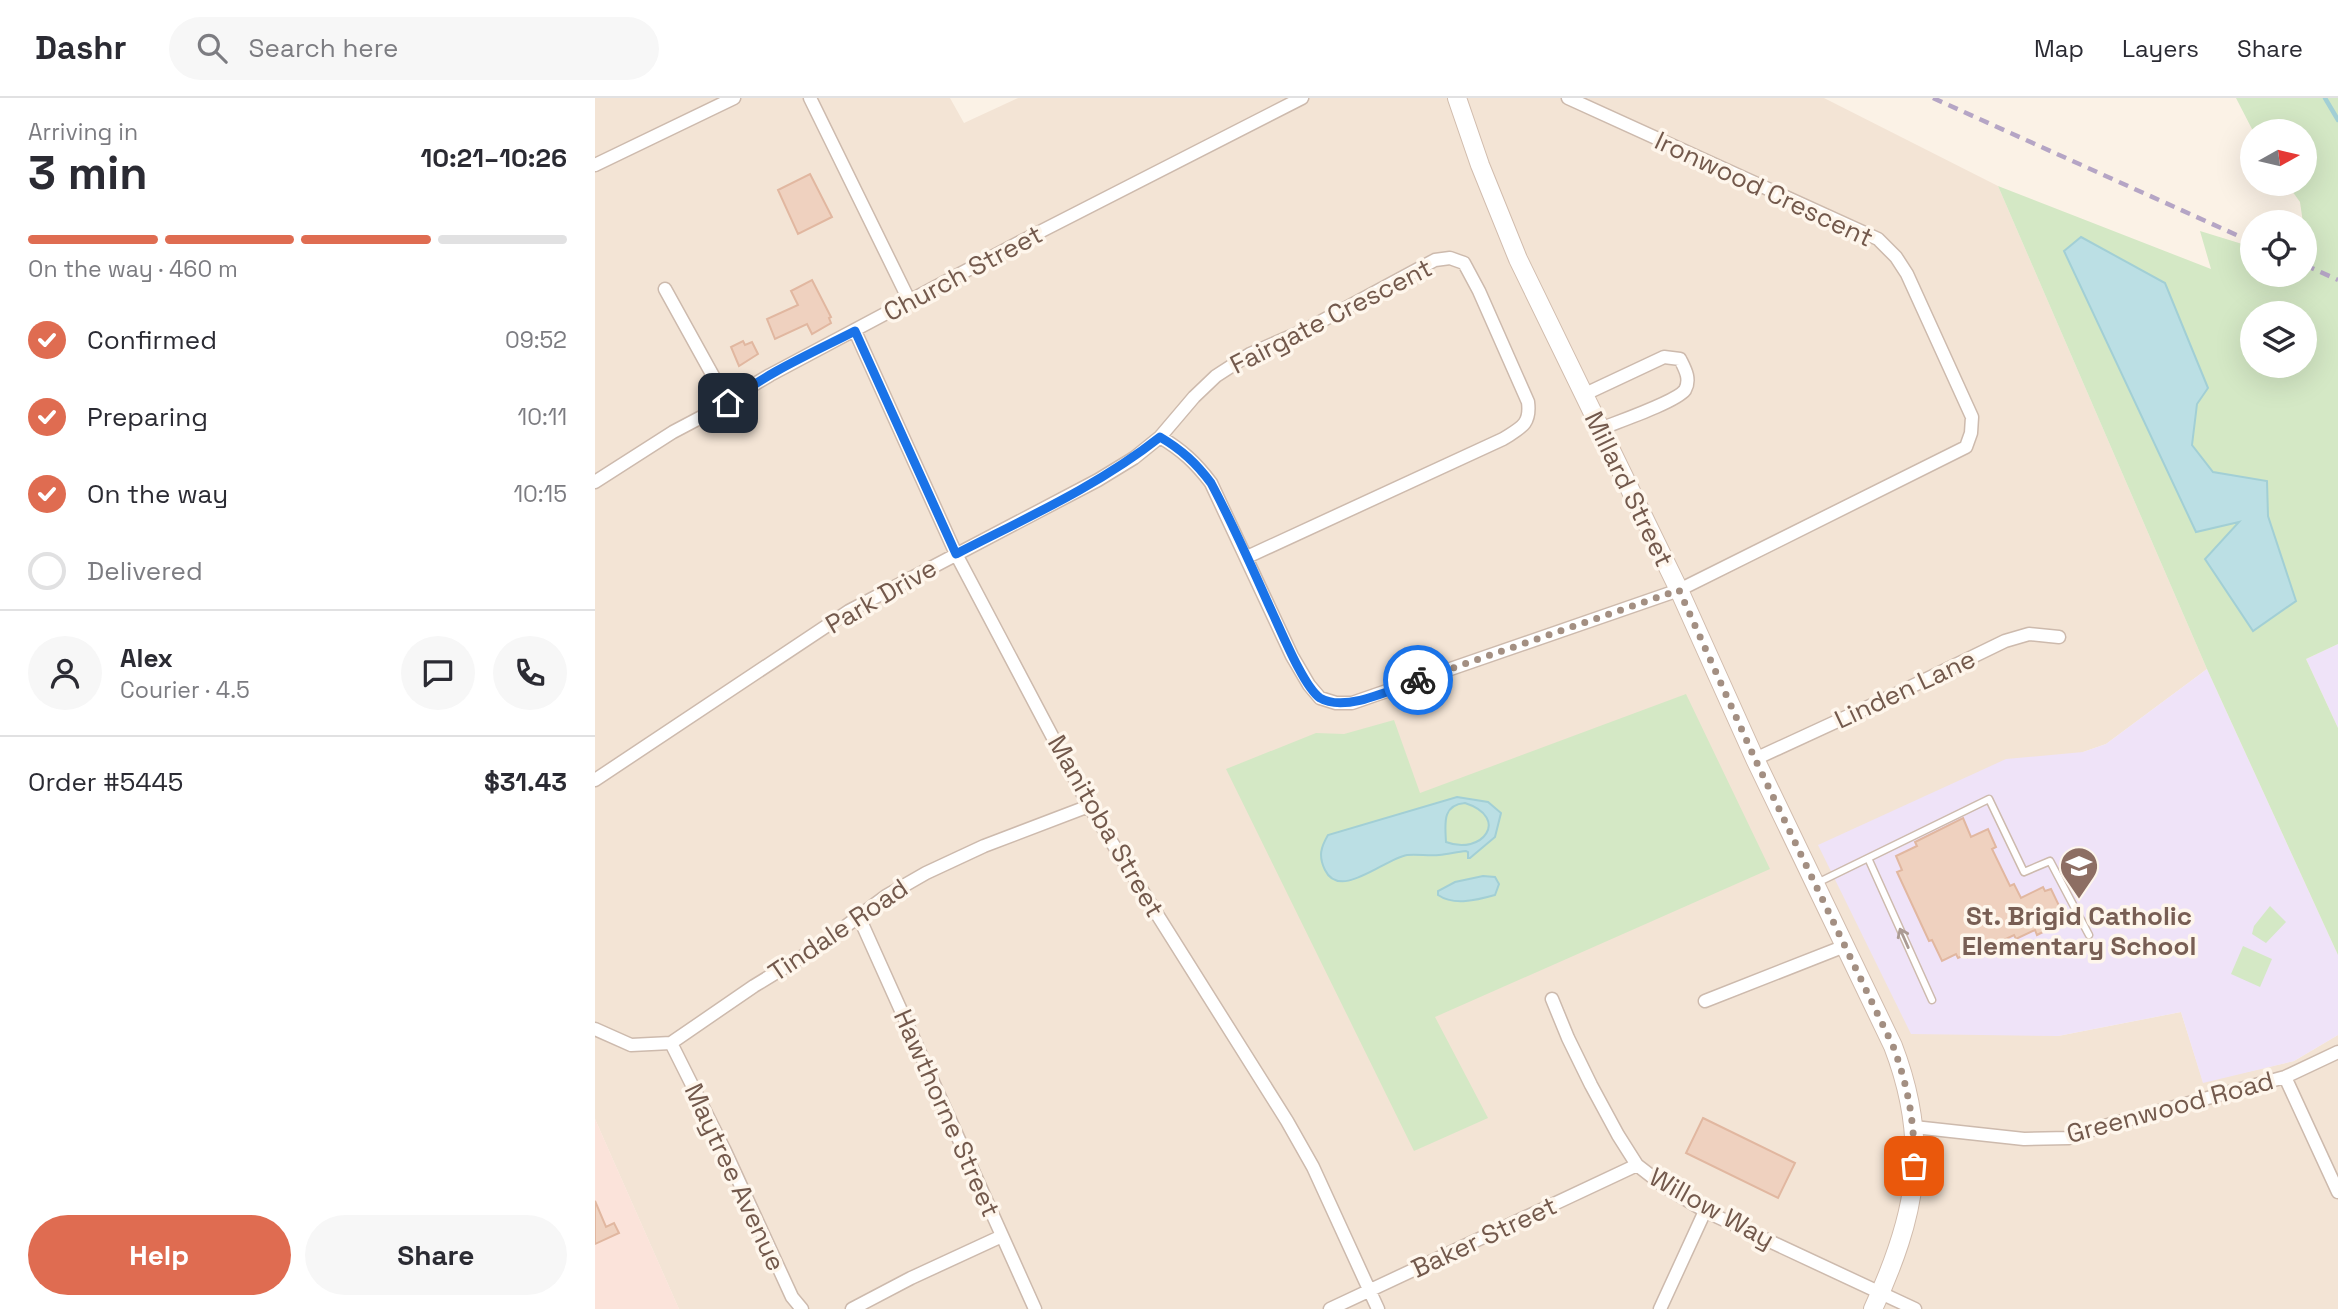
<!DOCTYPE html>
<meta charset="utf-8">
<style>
body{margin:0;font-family:"Space Grotesk",sans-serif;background:#f7f7f7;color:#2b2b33;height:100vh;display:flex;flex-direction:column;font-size:26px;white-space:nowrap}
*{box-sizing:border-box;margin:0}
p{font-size:23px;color:#7c7c81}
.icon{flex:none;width:38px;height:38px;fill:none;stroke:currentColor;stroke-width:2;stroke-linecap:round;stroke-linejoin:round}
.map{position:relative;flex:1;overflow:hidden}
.sheet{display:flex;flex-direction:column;background:#fff;width:595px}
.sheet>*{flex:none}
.needle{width:46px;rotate:82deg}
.controls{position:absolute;left:1645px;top:21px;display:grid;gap:14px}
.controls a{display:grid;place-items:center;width:77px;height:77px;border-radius:50%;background:#fff;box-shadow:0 7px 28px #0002;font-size:35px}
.pin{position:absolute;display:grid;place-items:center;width:60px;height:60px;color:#fff;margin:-30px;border-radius:14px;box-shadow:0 4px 10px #0006}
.courier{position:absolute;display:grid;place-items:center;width:70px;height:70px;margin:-35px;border:5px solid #1a73e8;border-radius:50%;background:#fff;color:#222;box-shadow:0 2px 9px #0007}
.overview em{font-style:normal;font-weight:600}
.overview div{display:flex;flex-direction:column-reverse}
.overview{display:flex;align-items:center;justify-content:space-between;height:119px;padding:0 28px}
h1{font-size:46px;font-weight:600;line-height:52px}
.bar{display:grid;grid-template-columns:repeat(4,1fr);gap:10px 7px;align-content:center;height:84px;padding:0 28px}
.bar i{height:9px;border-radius:5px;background:#e1e1e2}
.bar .active{background:#df6c51}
.bar p{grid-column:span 4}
.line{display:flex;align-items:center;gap:18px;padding:0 28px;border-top:2px solid #e1e1e2}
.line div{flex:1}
.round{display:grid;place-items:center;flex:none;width:74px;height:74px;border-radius:37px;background:#f7f7f7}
ol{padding:0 28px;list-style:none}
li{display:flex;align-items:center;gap:21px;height:77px}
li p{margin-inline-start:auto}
li .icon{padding:7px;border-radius:50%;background:#df6c51;color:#fff;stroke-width:4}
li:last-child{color:#7c7c81}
li i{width:38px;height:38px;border:4px solid #e1e1e2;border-radius:50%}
.cta{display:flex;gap:14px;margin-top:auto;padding:14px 28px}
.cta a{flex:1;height:80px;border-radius:42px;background:#df6c51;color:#fff;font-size:28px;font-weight:600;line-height:80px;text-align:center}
.cta a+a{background:#f7f7f7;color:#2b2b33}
header{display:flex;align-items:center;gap:42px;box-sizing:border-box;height:98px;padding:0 35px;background:#fff;border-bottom:2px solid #e1e1e2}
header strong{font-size:33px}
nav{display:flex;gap:38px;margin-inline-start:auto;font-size:24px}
.search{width:490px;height:63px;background:#f7f7f7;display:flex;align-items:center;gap:18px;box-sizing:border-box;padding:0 24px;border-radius:38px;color:#7c7c81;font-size:26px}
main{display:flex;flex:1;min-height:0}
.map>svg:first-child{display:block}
</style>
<header>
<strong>Dashr</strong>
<div class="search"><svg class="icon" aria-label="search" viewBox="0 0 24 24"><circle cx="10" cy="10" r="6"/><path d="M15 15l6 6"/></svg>Search here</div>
<nav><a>Map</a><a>Layers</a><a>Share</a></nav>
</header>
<main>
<section class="sheet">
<div class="overview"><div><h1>3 min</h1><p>Arriving in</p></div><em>10:21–10:26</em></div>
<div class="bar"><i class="active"></i><i class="active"></i><i class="active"></i><i></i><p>On the way · 460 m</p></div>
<ol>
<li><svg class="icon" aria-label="check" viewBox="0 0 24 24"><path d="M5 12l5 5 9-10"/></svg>Confirmed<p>09:52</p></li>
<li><svg class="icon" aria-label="check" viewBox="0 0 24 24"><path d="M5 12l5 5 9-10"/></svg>Preparing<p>10:11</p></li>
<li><svg class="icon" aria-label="check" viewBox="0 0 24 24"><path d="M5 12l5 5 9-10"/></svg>On the way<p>10:15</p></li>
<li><i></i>Delivered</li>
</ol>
<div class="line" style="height:126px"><a class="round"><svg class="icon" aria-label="person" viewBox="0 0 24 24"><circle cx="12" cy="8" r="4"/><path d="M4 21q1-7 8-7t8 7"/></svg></a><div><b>Alex</b><p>Courier · 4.5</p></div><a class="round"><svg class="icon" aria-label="chat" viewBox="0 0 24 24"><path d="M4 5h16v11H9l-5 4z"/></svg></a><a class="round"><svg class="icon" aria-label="phone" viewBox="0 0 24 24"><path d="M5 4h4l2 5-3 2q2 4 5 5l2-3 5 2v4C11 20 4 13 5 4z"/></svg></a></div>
<div class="line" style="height:91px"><div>Order #5445</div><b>$31.43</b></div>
<div class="cta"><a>Help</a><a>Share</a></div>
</section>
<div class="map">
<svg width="1743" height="1211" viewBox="0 0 1743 1211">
<rect width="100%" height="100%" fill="#fbf2e6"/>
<path fill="#f3e4d5" d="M0,0H355L369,25L423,0H1229L1403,88L1612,571L1511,646L1488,654L1463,938L1586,914L1608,984L1699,963L1743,937V1211H84L0,1021Z"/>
<path fill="#fbe3da" d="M0,1021L84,1211H0Z"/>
<path fill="#efe3f8" d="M1743,546V630L1711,561Z
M1612,571L1743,857V937L1699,963L1608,985L1586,914L1463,938L1316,936L1223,747L1411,661L1488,654L1511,646Z"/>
<path fill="#d4e8c5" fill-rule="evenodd" d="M1641,0H1743V546L1711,561L1743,630V857L1612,571L1403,88L1616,171L1605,133L1657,149V177H1710V166H1714L1705,104L1692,86H1710V33H1658ZM1657,215H1710V268H1657Z
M1091,596L1175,771L840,919L893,1020L819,1053L631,671L721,635L749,636L799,622L825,695Z
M1675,808L1691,824L1671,845L1657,836L1659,828Z
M1648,848L1677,861L1665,889L1636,876Z"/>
<path fill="#bbdfe4" stroke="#a2cfd5" stroke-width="2" fill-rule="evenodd" d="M1486,139L1570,185L1613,290L1602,306L1597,347L1618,374L1672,383L1673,418L1701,503L1658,533L1610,461L1644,424L1601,434L1469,153Z
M862,699L893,704L906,715L900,739L875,760H873V754L871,753C862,754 853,756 844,757C834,758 822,756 812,757C789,761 745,803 730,772C723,758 726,749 733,737ZM870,705C916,720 887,758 851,744C850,725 847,707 870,705Z
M888,778L900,779L904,786L900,797C882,802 859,808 843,797V793L860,784Z"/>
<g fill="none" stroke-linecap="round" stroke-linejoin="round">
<path stroke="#a2cfd5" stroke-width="4.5" d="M1730,0L1743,22"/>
</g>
<path fill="#efd1bf" stroke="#e1b7a0" stroke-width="2" d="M215,76L237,119L203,136L183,92Z
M217,182L236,219L234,220L236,225L217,236L212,226L180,241L172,221L203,207L196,193Z
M148,243L150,247L157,244L163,256L144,268L136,249Z
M1368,720L1376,739L1393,731L1401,749L1397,751L1415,788L1419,786L1426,800L1448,789L1450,793L1456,791L1469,818L1454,826L1456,830L1442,837L1440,832L1421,841L1419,837L1373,859L1372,856L1363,860L1361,856L1347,863L1337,842L1334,843L1302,774L1307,772L1301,758L1322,748L1320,744Z
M1108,1020L1200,1065L1183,1100L1091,1055Z
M0,1103L11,1129L19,1125L24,1135L0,1146Z"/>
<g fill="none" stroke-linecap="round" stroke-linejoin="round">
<g stroke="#cdbaad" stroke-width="9">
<path id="lane" d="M1273,760L1337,902
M1222,785L1394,701L1429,774L1455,763L1494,837"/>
</g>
<g stroke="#cdbaad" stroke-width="15">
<path id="street" d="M215,0L315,204
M0,67L139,0
M70,191L133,305
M260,233L361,456L494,708L692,1023L718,1069L783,1211
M988,297L1069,259L1085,261C1090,271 1096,281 1090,292C1081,304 1022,324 1005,331
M565,339L599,299L621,278L655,256L710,232L840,162L855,160L869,165L884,193L933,304C936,327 925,330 908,341L652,459
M0,384L78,334L133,305L150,292L175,277L425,144L707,0
M1160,661L1301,596L1410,543L1434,536L1464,539
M0,682L254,513L503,382L539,360L565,339C587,352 601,365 616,385L697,558L714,587L725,600L741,605H757L1084,492L1371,349L1376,335L1377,319L1312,176L1301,159L1283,141L973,0
M264,819L440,1211
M957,901L973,940L996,987L1023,1037L1042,1067L1069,1088L1110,1113L1320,1211
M1110,903L1250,848
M0,931L36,947L76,945L159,888L223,849L291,798L331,775L389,748L494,708
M76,945L129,1051L197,1199L207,1211
M1690,979L1743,1094
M1319,1029L1429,1041L1474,1040L1502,1030L1690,979L1743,954
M257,1211L316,1180L407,1138
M735,1211L1042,1067
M1065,1211L1110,1113"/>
</g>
<g stroke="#d1bcad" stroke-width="20">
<path id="secondary" d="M862,0L885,67L923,161L1084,492L1160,661L1298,948C1336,1047 1321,1118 1278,1211"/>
</g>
<use href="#lane" stroke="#fff" stroke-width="6"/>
<use href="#street" stroke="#fff" stroke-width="12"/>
<use href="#secondary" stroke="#fff" stroke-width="18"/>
<path stroke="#b5a5c5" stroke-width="4.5" stroke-dasharray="10 7" stroke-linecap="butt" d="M1338,0L1657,144
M1710,167L1743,182"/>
</g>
<defs><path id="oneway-shaft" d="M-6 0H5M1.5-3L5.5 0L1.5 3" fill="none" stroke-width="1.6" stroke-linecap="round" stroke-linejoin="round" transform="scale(1.75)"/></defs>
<use stroke="#ab9b94" href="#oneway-shaft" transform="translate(1309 840) rotate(-114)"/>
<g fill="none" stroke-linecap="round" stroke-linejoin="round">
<path stroke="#a38f82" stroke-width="7" stroke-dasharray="0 12.6" d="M823,582L1084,492L1160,661L1298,948C1313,988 1320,1025 1319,1068"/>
<path stroke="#1a73e8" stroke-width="9" d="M133,305C171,275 217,255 260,233L361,456C431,420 503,388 565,339C587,352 601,365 616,385C639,428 658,472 678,516C687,535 709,589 725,600C750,615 798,591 823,582"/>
</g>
<defs>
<g id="school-pin" transform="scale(2.0125)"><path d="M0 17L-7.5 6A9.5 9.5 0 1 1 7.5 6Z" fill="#8d6e63" stroke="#fef6ec"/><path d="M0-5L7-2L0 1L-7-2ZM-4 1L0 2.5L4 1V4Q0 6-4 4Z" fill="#fff"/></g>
</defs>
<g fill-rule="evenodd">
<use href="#school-pin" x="1484" y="768"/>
</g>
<g text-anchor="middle" stroke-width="7" stroke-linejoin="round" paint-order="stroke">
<g font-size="26" fill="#73594c" stroke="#fef6ec">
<text transform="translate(1169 91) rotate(25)" y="9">Ironwood Crescent</text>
<text transform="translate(368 175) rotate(-28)" y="9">Church Street</text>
<text transform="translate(736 218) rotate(-27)" y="9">Fairgate Crescent</text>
<text transform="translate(1034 391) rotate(64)" y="9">Millard Street</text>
<text transform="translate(286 498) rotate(-30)" y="9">Park Drive</text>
<text transform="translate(1310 591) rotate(-25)" y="9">Linden Lane</text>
<text transform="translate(511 728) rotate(60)" y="9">Manitoba Street</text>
<text transform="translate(243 832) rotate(-34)" y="9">Tindale Road</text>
<text transform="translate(1575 1009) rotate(-15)" y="9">Greenwood Road</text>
<text transform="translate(352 1015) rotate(66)" y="9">Hawthorne Street</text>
<text transform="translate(140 1079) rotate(65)" y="9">Maytree Avenue</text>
<text transform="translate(1117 1110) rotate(29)" y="9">Willow Way</text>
<text transform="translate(889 1139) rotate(-25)" y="9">Baker Street</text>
</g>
<g font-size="26" font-weight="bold" fill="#785e54" stroke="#fef6ec">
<text x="1484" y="827">St. Brigid Catholic<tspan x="1484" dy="30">Elementary School</tspan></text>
</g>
</g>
</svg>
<div class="controls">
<a><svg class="needle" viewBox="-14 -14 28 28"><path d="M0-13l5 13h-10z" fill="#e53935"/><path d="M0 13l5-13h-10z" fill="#7c7c81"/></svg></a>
<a><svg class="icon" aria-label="locate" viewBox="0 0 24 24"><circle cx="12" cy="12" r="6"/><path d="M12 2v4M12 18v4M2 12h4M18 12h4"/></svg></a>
<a><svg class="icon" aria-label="layers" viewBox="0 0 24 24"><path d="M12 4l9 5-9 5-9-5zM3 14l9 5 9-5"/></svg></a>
</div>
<div class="pin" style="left:1319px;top:1068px;background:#ea580c"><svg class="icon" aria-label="bag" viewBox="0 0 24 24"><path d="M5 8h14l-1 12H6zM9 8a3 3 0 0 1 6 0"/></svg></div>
<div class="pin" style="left:133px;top:305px;background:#1f2937"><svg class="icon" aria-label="home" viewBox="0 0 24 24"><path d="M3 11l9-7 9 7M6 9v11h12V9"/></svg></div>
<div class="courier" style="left:823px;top:582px"><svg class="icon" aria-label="bike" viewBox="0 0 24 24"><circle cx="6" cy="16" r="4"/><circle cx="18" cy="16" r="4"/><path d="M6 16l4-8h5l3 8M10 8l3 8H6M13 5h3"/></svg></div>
</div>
</main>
